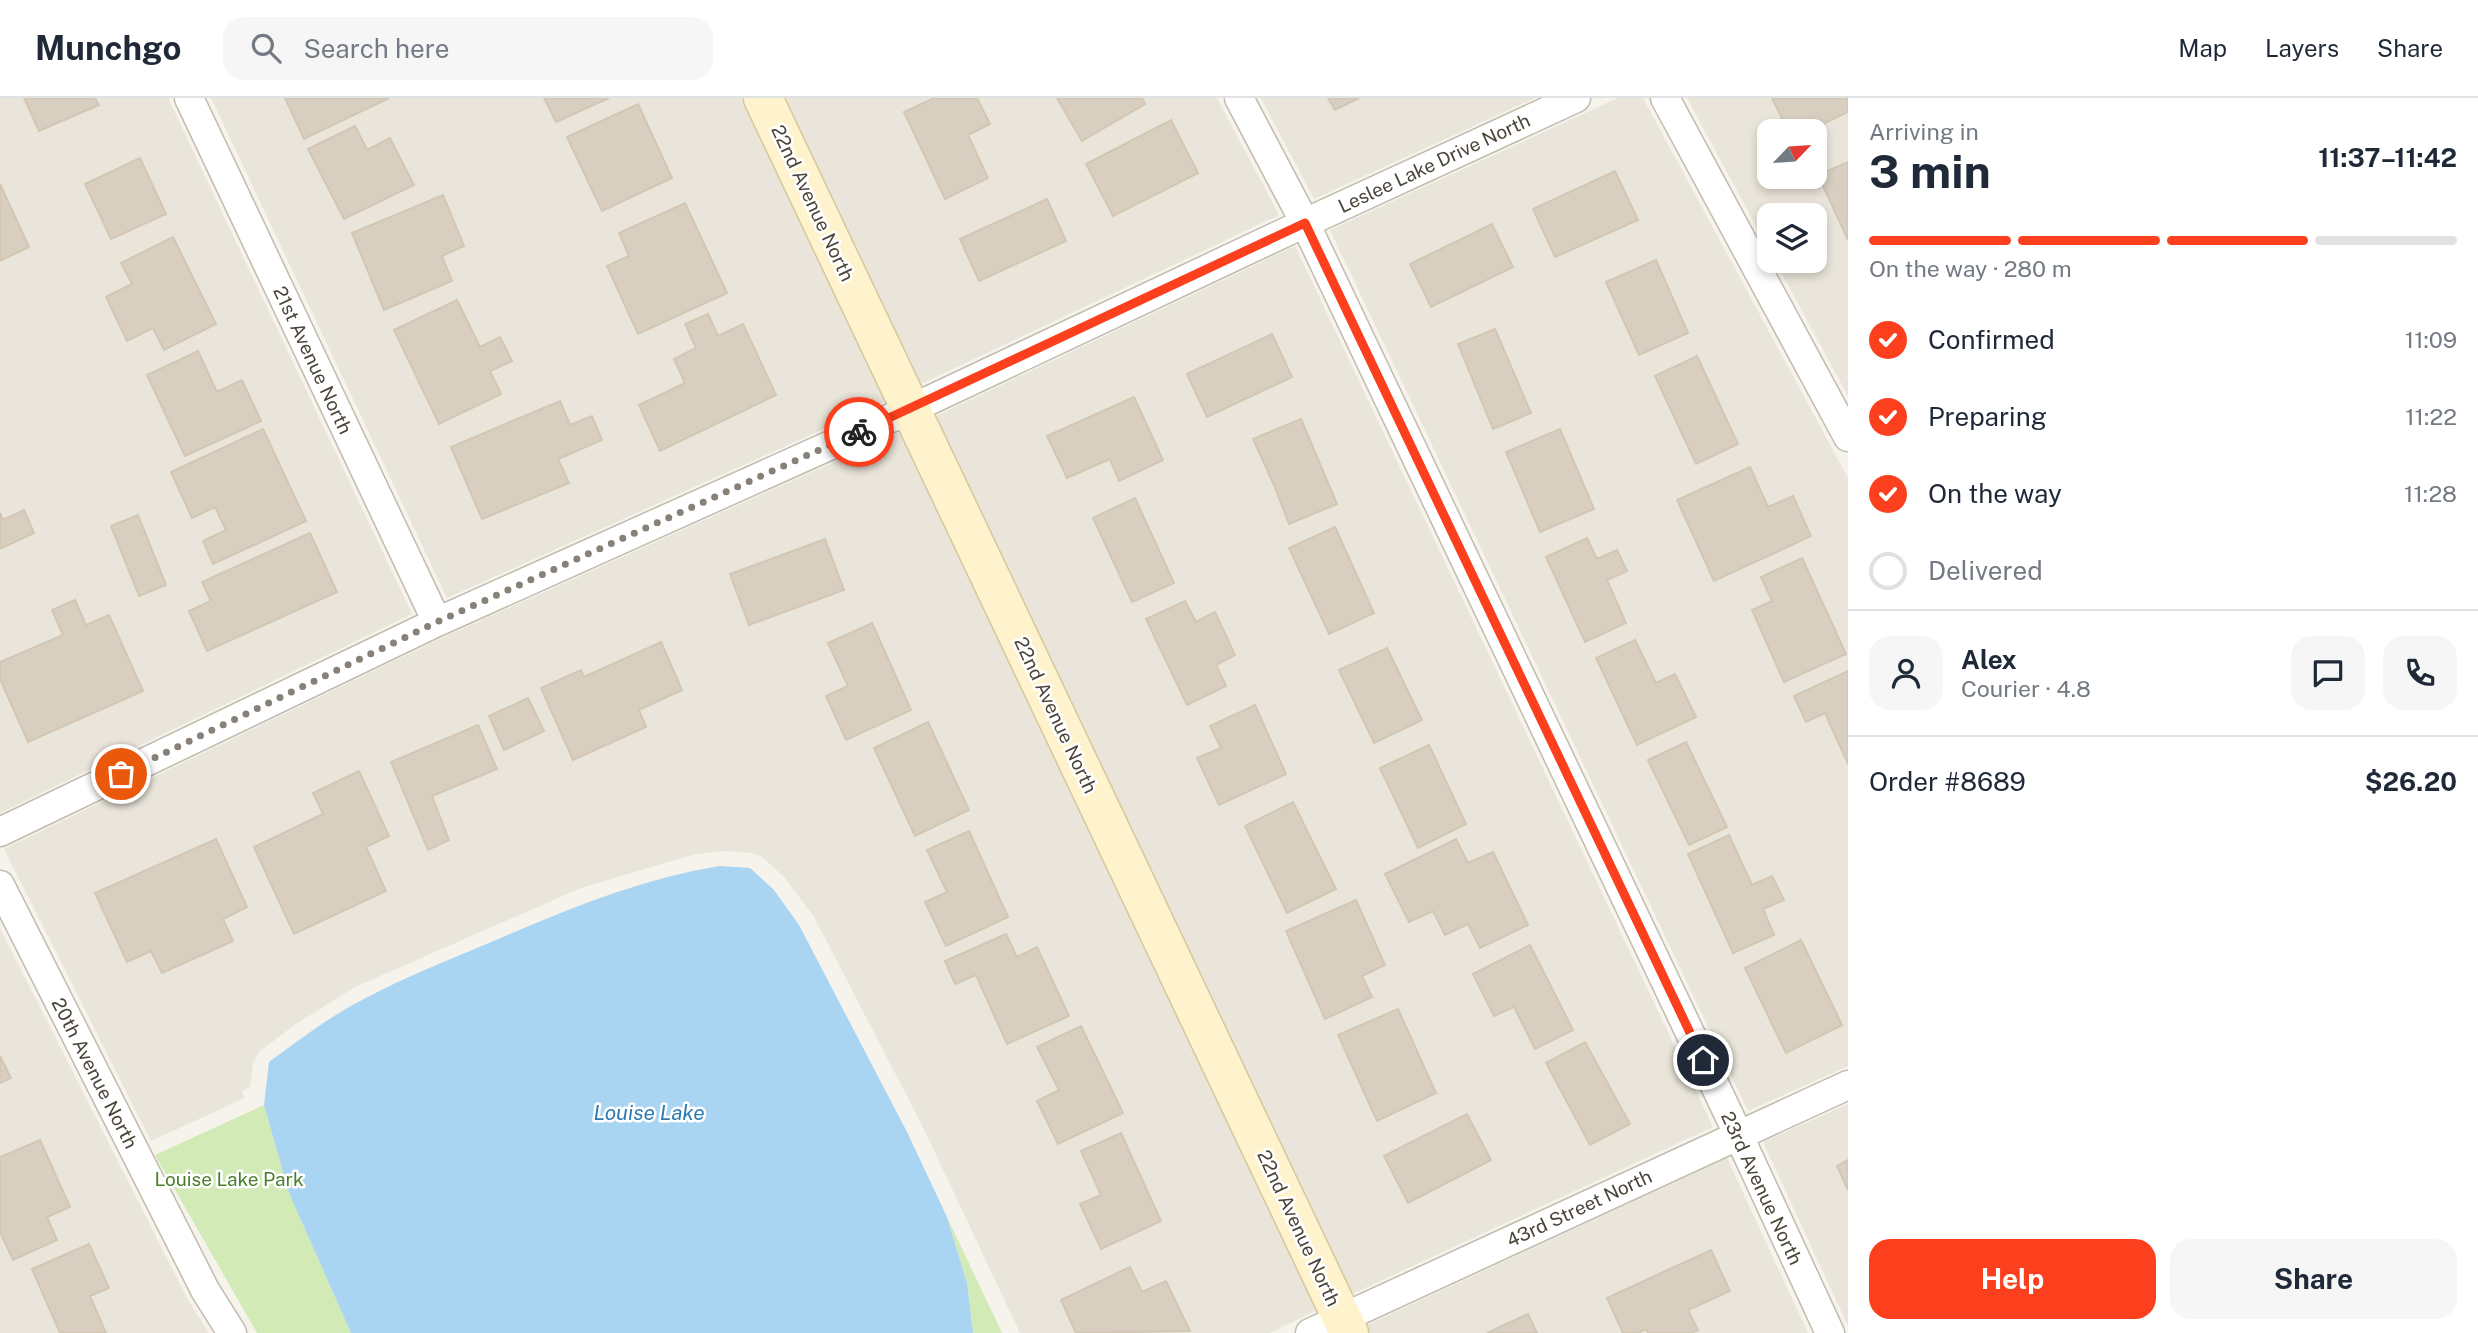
<!DOCTYPE html>
<meta charset="utf-8">
<style>
body{margin:0;font-family:"Public Sans",sans-serif;background:#f6f6f7;color:#1f2937;height:100vh;display:flex;flex-direction:column;font-size:26px;white-space:nowrap}
*{box-sizing:border-box;margin:0}
p{font-size:23px;color:#747a83}
.icon{flex:none;width:38px;height:38px;fill:none;stroke:currentColor;stroke-width:2;stroke-linecap:round;stroke-linejoin:round}
.map{position:relative;flex:1;overflow:hidden}
.sheet{display:flex;flex-direction:column;background:#fff;width:630px}
.sheet>*{flex:none}
.needle{width:46px;rotate:65deg}
.buttons{position:absolute;left:1757px;top:21px;display:grid;gap:14px}
.buttons a{display:grid;place-items:center;width:70px;height:70px;border-radius:14px;background:#fff;box-shadow:0 4px 10px #0003;font-size:35px}
.pin{position:absolute;display:grid;place-items:center;width:60px;height:60px;color:#fff;margin:-30px;border:4px solid #fff;border-radius:50%;box-shadow:0 2px 7px #0007}
.courier{position:absolute;display:grid;place-items:center;width:70px;height:70px;margin:-35px;border:5px solid #fc3f1d;border-radius:50%;background:#fff;color:#222;box-shadow:0 2px 9px #0007}
.headline em{font-style:normal;font-weight:700}
.headline div{display:flex;flex-direction:column-reverse}
.headline{display:flex;align-items:center;justify-content:space-between;height:119px;padding:0 21px}
h1{font-size:46px;font-weight:700;line-height:52px}
.bar{display:grid;grid-template-columns:repeat(4,1fr);gap:10px 7px;align-content:center;height:84px;padding:0 21px}
.bar i{height:9px;border-radius:5px;background:#e0e1e3}
.bar .current{background:#fc3f1d}
.bar p{grid-column:span 4}
.line{display:flex;align-items:center;gap:18px;padding:0 21px;border-top:2px solid #e0e1e3}
.line div{flex:1}
.round{display:grid;place-items:center;flex:none;width:74px;height:74px;border-radius:21px;background:#f6f6f7}
ol{padding:0 21px;list-style:none}
li{display:flex;align-items:center;gap:21px;height:77px}
li p{margin-inline-start:auto}
li .icon{padding:7px;border-radius:50%;background:#fc3f1d;color:#fff;stroke-width:4}
li:last-child{color:#747a83}
li i{width:38px;height:38px;border:4px solid #e0e1e3;border-radius:50%}
.primary-button{display:flex;gap:14px;margin-top:auto;padding:14px 21px}
.primary-button a{flex:1;height:80px;border-radius:21px;background:#fc3f1d;color:#fff;font-size:28px;font-weight:700;line-height:80px;text-align:center}
.primary-button a+a{background:#f6f6f7;color:#1f2937}
header{display:flex;align-items:center;gap:42px;box-sizing:border-box;height:98px;padding:0 35px;background:#fff;border-bottom:2px solid #e0e1e3}
header strong{font-size:33px}
nav{display:flex;gap:38px;margin-inline-start:auto;font-size:24px}
.search{width:490px;height:63px;background:#f6f6f7;display:flex;align-items:center;gap:18px;box-sizing:border-box;padding:0 24px;border-radius:21px;color:#747a83;font-size:26px}
main{display:flex;flex:1;min-height:0}
.map>svg:first-child{display:block}
</style>
<header>
<strong>Munchgo</strong>
<div class="search"><svg class="icon" aria-label="search" viewBox="0 0 24 24"><circle cx="10" cy="10" r="6"/><path d="M15 15l6 6"/></svg>Search here</div>
<nav><a>Map</a><a>Layers</a><a>Share</a></nav>
</header>
<main>
<div class="map">
<svg width="1848" height="1235" viewBox="0 0 1848 1235">
<rect width="100%" height="100%" fill="#f6f3ec"/>
<path fill="#eae5da" fill-rule="evenodd" d="M0,0H168L412,516L0,715Z
M211,0H742L886,303L447,500Z
M785,0H1217L1279,117L921,286Z
M1261,0H1535L1314,101Z
M1618,0H1643L1848,380V968L1748,1013L1330,132Z
M1687,0H1848V298L1775,163H1815V117H1769V152ZM1769,33H1815V79H1769Z
M1295,148L1713,1029L1352,1196L936,318Z
M901,334L1317,1212L1270,1235H1020L922,1027L814,819L785,780L762,759L753,755L723,753L692,757L581,790L355,889L296,926L260,953L253,964L250,989L242,993L245,1000L151,1043L4,751L444,539Z
M0,830L188,1202L209,1235H0Z
M1848,1006V1228L1763,1044Z
M1727,1060L1808,1235H1370L1367,1227Z"/>
<path fill="#d2eab5" d="M264,1007L289,1095L351,1235H257L155,1057Z
M947,1119L1002,1235H973L967,1185Z"/>
<path fill="#a9d4f2" d="M720,768L750,770L774,792L799,827L907,1034L947,1119L967,1185L973,1235H351L289,1095L264,1007L269,964C299,942 329,919 362,902C407,878 456,859 503,839C573,809 645,780 720,768Z"/>
<path fill="#d8cfc1" stroke="#d3c7b4" stroke-width="2" d="M24,0H95L99,7L39,33Z
M285,0H389L304,41Z
M544,0H609L556,24Z
M934,0H977L990,26L968,37L988,80L945,101L904,14Z
M1057,0H1142L1145,6L1082,43Z
M1328,0H1359L1335,12Z
M1772,0H1848V14L1809,33H1788Z
M638,6L672,80L602,113L567,39Z
M1171,22L1198,75L1113,118L1086,66Z
M355,28L367,52L390,40L414,87L344,121L308,51Z
M140,60L166,116L111,141L85,86Z
M1848,64V142L1818,77Z
M1615,73L1638,122L1555,159L1533,111Z
M0,86L29,149L0,163Z
M443,97L464,148L442,158L452,183L384,212L352,135Z
M1047,101L1066,143L979,183L960,141Z
M685,105L727,195L638,236L607,168L629,158L619,135Z
M1492,126L1513,169L1431,209L1410,166Z
M173,139L216,226L164,252L153,230L127,243L106,199L132,186L121,165Z
M1656,162L1688,235L1639,257L1606,184Z
M457,202L480,249L500,239L512,263L490,273L501,296L439,326L394,232Z
M708,216L718,238L743,226L776,297L660,353L639,307L685,285L674,261L696,250L685,226Z
M1495,231L1531,315L1493,331L1458,246Z
M1272,236L1292,279L1207,319L1187,276Z
M198,253L217,294L242,282L261,323L185,358L147,277Z
M1697,258L1738,346L1696,366L1655,278Z
M1134,299L1163,362L1119,383L1110,361L1067,380L1047,338Z
M560,303L570,327L592,318L602,342L558,361L569,385L482,421L451,349Z
M1301,321L1337,406L1289,426L1274,387L1253,341Z
M263,331L306,423L213,466L203,443L226,432L215,409L192,420L171,374Z
M1560,331L1594,411L1540,434L1506,354Z
M1750,369L1768,409L1793,398L1811,438L1714,483L1677,402Z
M1135,400L1174,485L1132,504L1093,420Z
M24,412L34,435L0,451V415L3,422Z
M138,417L166,487L139,498L111,428Z
M1335,429L1374,515L1329,536L1289,450Z
M310,435L337,494L207,553L189,513L211,503L202,484Z
M1587,440L1597,461L1617,452L1627,473L1607,482L1626,525L1585,544L1546,459Z
M825,441L844,492L749,527L730,476Z
M1802,460L1846,556L1784,584L1752,512L1772,503L1761,479Z
M75,502L86,527L109,517L143,593L28,644L0,581V564L63,537L52,512Z
M1185,503L1196,524L1215,514L1235,557L1216,567L1226,588L1187,607L1146,521Z
M872,525L911,612L846,642L826,598L848,588L828,545Z
M1635,542L1656,585L1675,576L1696,619L1637,647L1596,560Z
M661,544L682,592L639,612L646,629L573,662L541,590L581,572L584,579Z
M1387,550L1422,622L1374,645L1339,572Z
M1848,573V666L1825,615L1806,624L1794,598Z
M528,600L544,633L504,652L489,618Z
M1255,607L1286,676L1219,707L1197,660L1221,650L1210,628Z
M928,624L969,712L915,738L874,650Z
M478,627L497,671L432,698L449,742L428,752L391,664Z
M1686,644L1727,729L1689,747L1648,662Z
M1429,647L1466,726L1418,750L1380,670Z
M359,673L389,738L366,749L386,793L294,836L254,749L323,716L313,695Z
M1293,704L1336,791L1287,815L1245,728Z
M969,733L1008,819L946,848L925,804L947,794L927,752Z
M1729,737L1752,787L1772,778L1784,802L1763,811L1774,837L1733,855L1688,756Z
M216,741L247,809L223,821L233,843L162,875L151,853L127,864L95,795Z
M1456,741L1468,765L1493,754L1528,827L1480,850L1468,826L1445,837L1433,813L1409,824L1385,776Z
M1356,802L1385,867L1362,878L1372,899L1325,921L1286,833Z
M1006,836L1017,859L1037,849L1069,918L1007,946L976,877L955,886L945,863Z
M1801,842L1842,927L1786,955L1745,870Z
M1530,847L1573,932L1535,951L1514,909L1494,918L1473,876Z
M1398,911L1436,995L1377,1023L1338,937Z
M1081,928L1123,1015L1058,1046L1037,1003L1059,992L1037,949Z
M1585,944L1630,1026L1590,1047L1546,965Z
M0,958L11,980L0,985Z
M1467,1016L1491,1062L1408,1105L1384,1058Z
M1121,1035L1161,1123L1101,1151L1080,1106L1101,1097L1081,1053Z
M40,1042L70,1109L47,1119L57,1142L13,1162L0,1134V1059Z
M1848,1062V1092L1837,1068Z
M89,1146L109,1190L90,1198L106,1235H60L32,1171Z
M1711,1152L1730,1193L1688,1212L1698,1232L1692,1235H1648L1646,1231L1638,1235H1623L1607,1200Z
M1130,1169L1142,1194L1166,1183L1190,1233L1076,1235L1061,1202Z
M1528,1216L1537,1235H1487Z"/>
<g fill="none" stroke-linecap="round" stroke-linejoin="round">
<g stroke="#c2bbae" stroke-width="31">
<path id="minor" d="M189,0L437,524
M1239,0L1305,125L1738,1036L1830,1235
M1665,0L1848,339
M0,734L437,524L911,311L1305,125L1576,0
M0,787L205,1192L232,1235
M1310,1235L1848,987"/>
</g>
<g stroke="#d6c79b" stroke-width="41">
<path id="secondary" d="M763,0L1349,1235"/>
</g>
<use href="#minor" stroke="#fff" stroke-width="28"/>
<use href="#secondary" stroke="#fff3cd" stroke-width="38"/>
</g>
<g fill="none" stroke-linecap="round" stroke-linejoin="round">
<path stroke="#878178" stroke-width="7" stroke-dasharray="0 12.6" d="M121,676L437,524L859,334"/>
<path stroke="#fc3f1d" stroke-width="9" d="M859,334L1305,125L1703,962"/>
</g>
<g text-anchor="middle" stroke-width="5" stroke-linejoin="round" paint-order="stroke">
<g font-size="19" fill="#4b4439" stroke="#fff">
<text transform="translate(1434 65) rotate(-25)" y="7">Leslee Lake Drive North</text>
<text transform="translate(813 105) rotate(65)" y="7">22nd Avenue North</text>
<text transform="translate(313 262) rotate(65)" y="7">21st Avenue North</text>
<text transform="translate(1056 617) rotate(65)" y="7">22nd Avenue North</text>
<text transform="translate(95 975) rotate(63)" y="7">20th Avenue North</text>
<text transform="translate(1762 1090) rotate(65)" y="7">23rd Avenue North</text>
<text transform="translate(1579 1110) rotate(-25)" y="7">43rd Street North</text>
<text transform="translate(1299 1130) rotate(65)" y="7">22nd Avenue North</text>
</g>
<g font-size="19" fill="#4a7f2a" stroke="#fff">
<text x="229" y="1088">Louise Lake Park</text>
</g>
<g font-size="21" font-style="italic" fill="#2e7ab2" stroke="#fff">
<text x="649" y="1022">Louise Lake</text>
</g>
</g>
</svg>
<div class="buttons">
<a><svg class="needle" viewBox="-14 -14 28 28"><path d="M0-13l5 13h-10z" fill="#e53935"/><path d="M0 13l5-13h-10z" fill="#747a83"/></svg></a>
<a><svg class="icon" aria-label="layers" viewBox="0 0 24 24"><path d="M12 4l9 5-9 5-9-5zM3 14l9 5 9-5"/></svg></a>
</div>
<div class="pin" style="left:121px;top:676px;background:#ea580c"><svg class="icon" aria-label="bag" viewBox="0 0 24 24"><path d="M5 8h14l-1 12H6zM9 8a3 3 0 0 1 6 0"/></svg></div>
<div class="pin" style="left:1703px;top:962px;background:#1f2937"><svg class="icon" aria-label="home" viewBox="0 0 24 24"><path d="M3 11l9-7 9 7M6 9v11h12V9"/></svg></div>
<div class="courier" style="left:859px;top:334px"><svg class="icon" aria-label="bike" viewBox="0 0 24 24"><circle cx="6" cy="16" r="4"/><circle cx="18" cy="16" r="4"/><path d="M6 16l4-8h5l3 8M10 8l3 8H6M13 5h3"/></svg></div>
</div>
<section class="sheet">
<div class="headline"><div><h1>3 min</h1><p>Arriving in</p></div><em>11:37–11:42</em></div>
<div class="bar"><i class="current"></i><i class="current"></i><i class="current"></i><i></i><p>On the way · 280 m</p></div>
<ol>
<li><svg class="icon" aria-label="check" viewBox="0 0 24 24"><path d="M5 12l5 5 9-10"/></svg>Confirmed<p>11:09</p></li>
<li><svg class="icon" aria-label="check" viewBox="0 0 24 24"><path d="M5 12l5 5 9-10"/></svg>Preparing<p>11:22</p></li>
<li><svg class="icon" aria-label="check" viewBox="0 0 24 24"><path d="M5 12l5 5 9-10"/></svg>On the way<p>11:28</p></li>
<li><i></i>Delivered</li>
</ol>
<div class="line" style="height:126px"><a class="round"><svg class="icon" aria-label="person" viewBox="0 0 24 24"><circle cx="12" cy="8" r="4"/><path d="M4 21q1-7 8-7t8 7"/></svg></a><div><b>Alex</b><p>Courier · 4.8</p></div><a class="round"><svg class="icon" aria-label="chat" viewBox="0 0 24 24"><path d="M4 5h16v11H9l-5 4z"/></svg></a><a class="round"><svg class="icon" aria-label="phone" viewBox="0 0 24 24"><path d="M5 4h4l2 5-3 2q2 4 5 5l2-3 5 2v4C11 20 4 13 5 4z"/></svg></a></div>
<div class="line" style="height:91px"><div>Order #8689</div><b>$26.20</b></div>
<div class="primary-button"><a>Help</a><a>Share</a></div>
</section>
</main>
